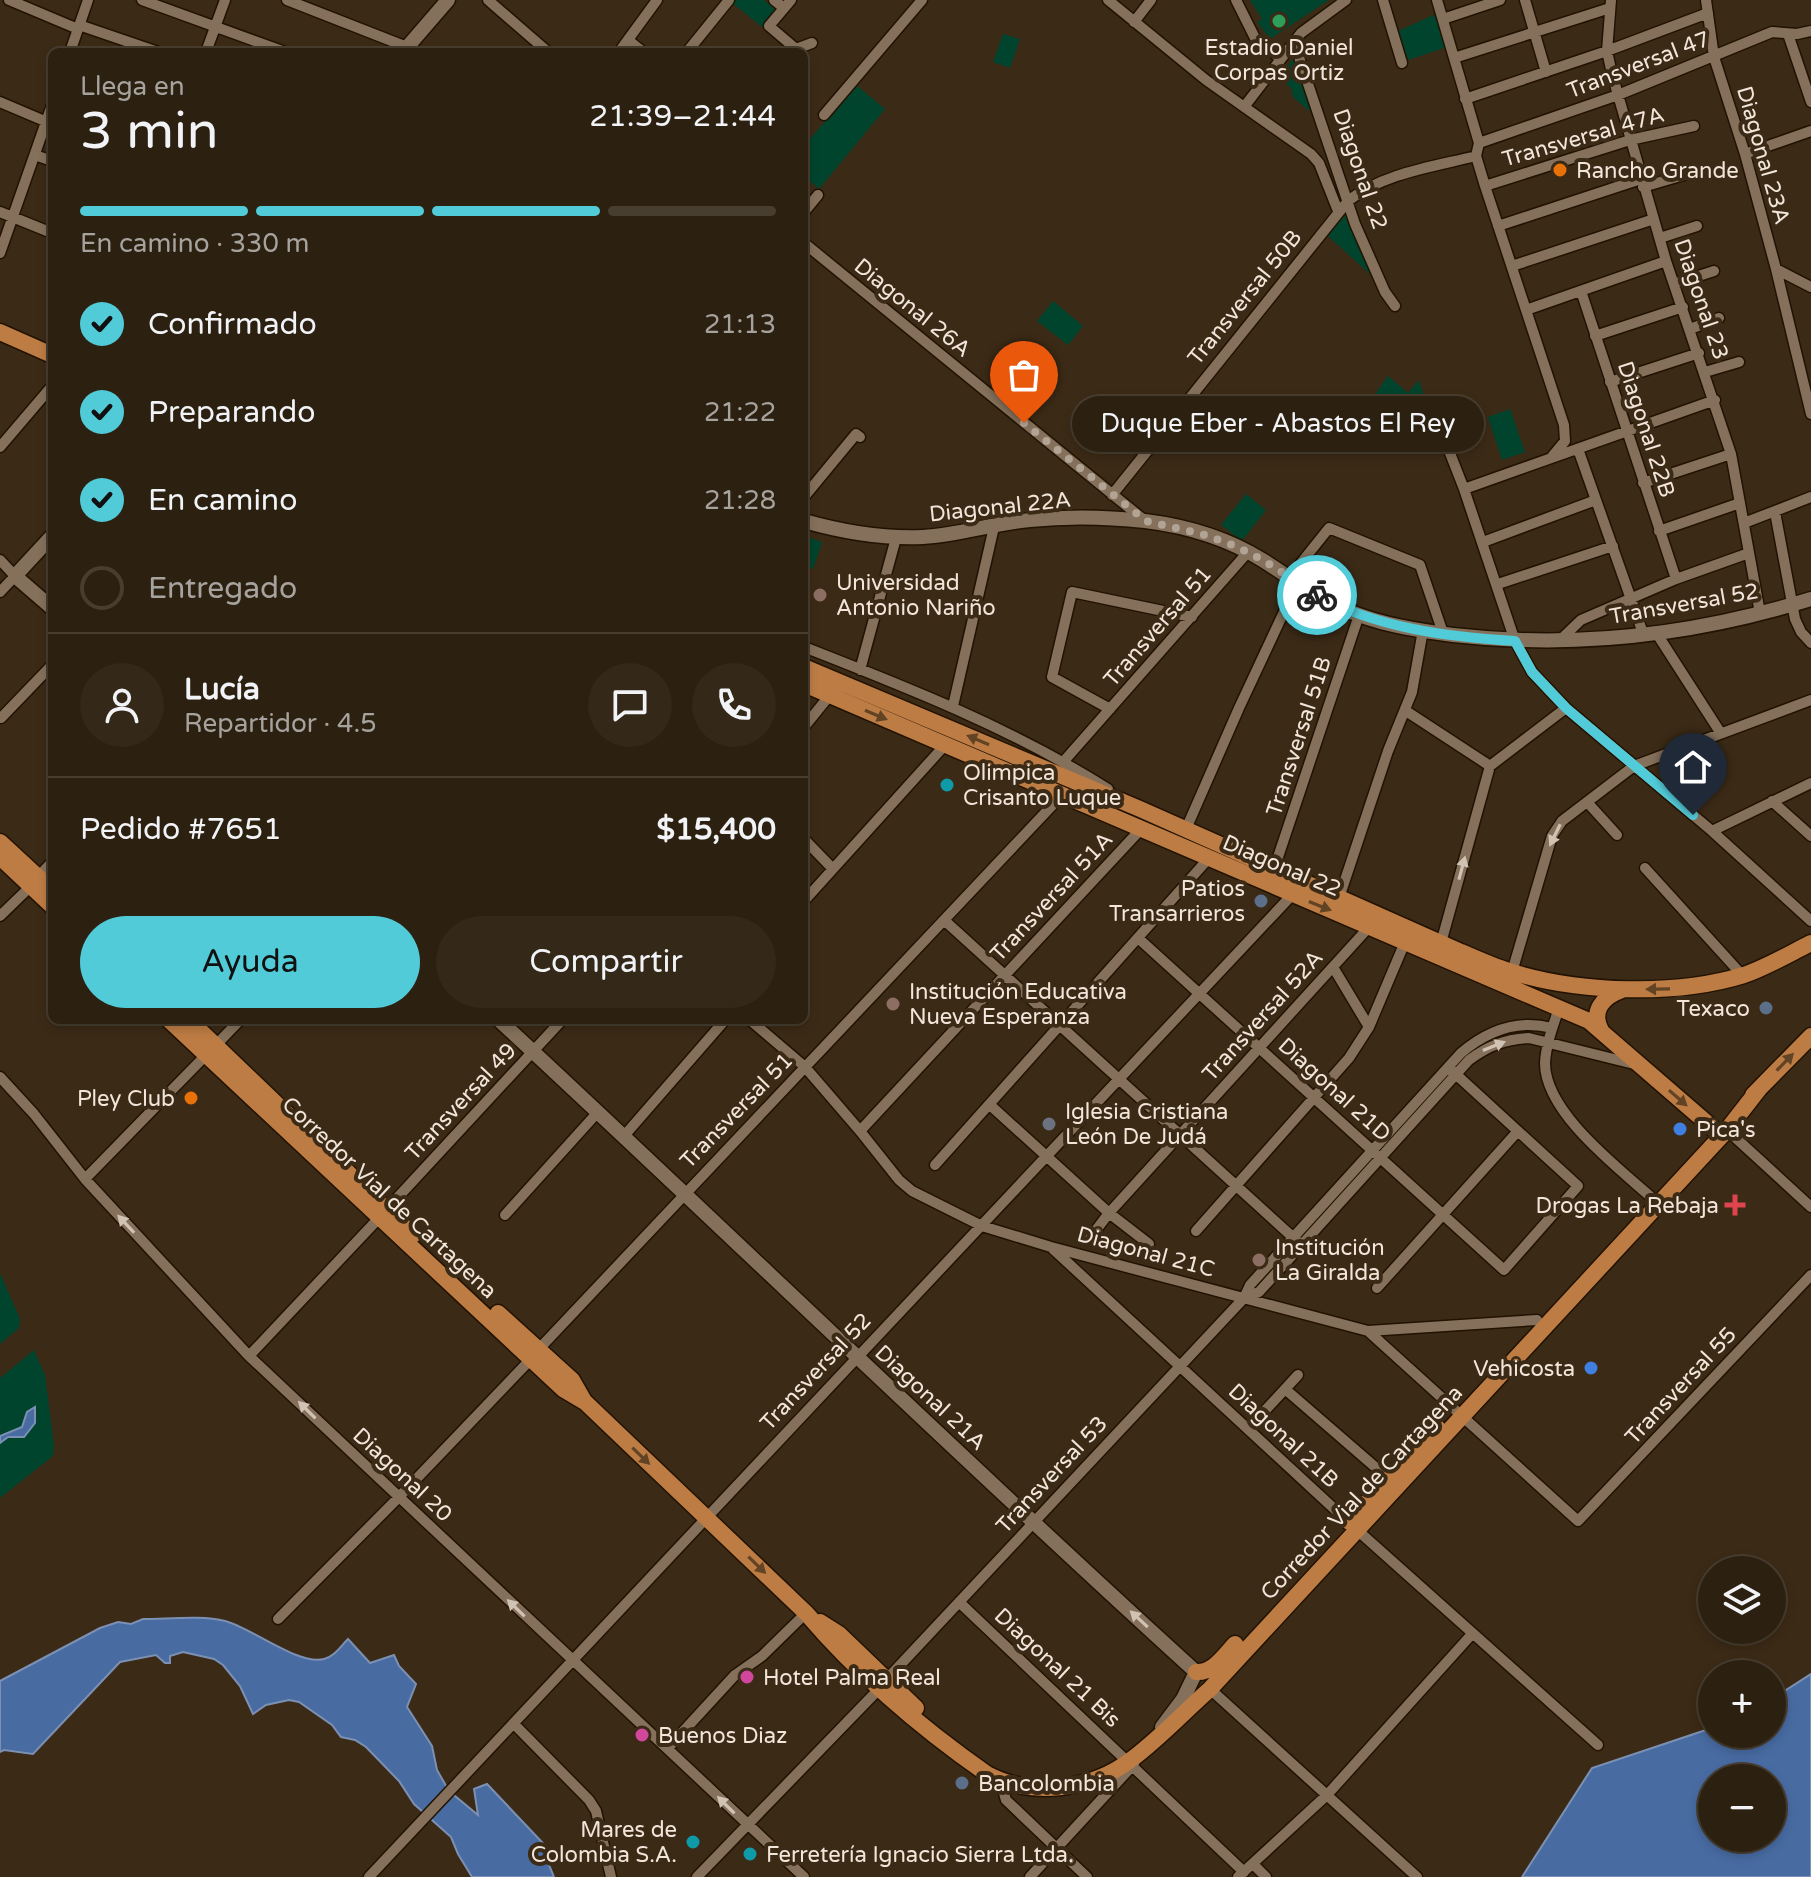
<!DOCTYPE html>
<html lang="es">
<meta charset="utf-8">
<style>
body{margin:0;font-family:"Varela Round",sans-serif;background:#342819;color:#f1f3f6;height:100vh;display:flex;flex-direction:column;font-size:30px;white-space:nowrap}
*{box-sizing:border-box;margin:0}
p{font-size:26px;color:#a6a39f}
.icon{flex:none;width:44px;height:44px;fill:none;stroke:currentColor;stroke-width:2;stroke-linecap:round;stroke-linejoin:round}
.map{position:relative;flex:1;overflow:hidden}
.details{position:absolute;left:48px;top:48px;width:760px;height:976px;display:flex;flex-direction:column;background:#2c2010;border-radius:12px;box-shadow:0 4px 12px #0003,0 0 0 2px #483e30}
.details>*{flex:none}
.buttons{position:absolute;left:1698px;top:1556px;display:grid;gap:16px}
.buttons a{display:grid;place-items:center;width:88px;height:88px;border-radius:50%;background:#2c2010;box-shadow:0 4px 12px #0003,0 0 0 2px #483e30;font-size:40px}
.pin{position:absolute;display:grid;place-items:center;width:68px;height:68px;color:#fff;margin:-82px -34px;border-radius:50% 50% 50% 0;rotate:-45deg;box-shadow:0 0 8px #0007}
.pin .icon{rotate:45deg}
.courier{position:absolute;display:grid;place-items:center;width:80px;height:80px;margin:-40px;border:6px solid #52cbd9;border-radius:50%;background:#fff;color:#222;box-shadow:0 2px 10px #0007}
.bubble{position:absolute;height:56px;border-radius:28px;background:#2c2010;box-shadow:0 4px 12px #0003,0 0 0 2px #483e30;font-size:26px;font-weight:600;line-height:56px;text-align:center}
.headline em{font-style:normal;font-weight:600}
.headline div{display:flex;flex-direction:column-reverse}
.headline{display:flex;align-items:center;justify-content:space-between;height:136px;padding:0 32px}
h1{font-size:52px;font-weight:600;line-height:60px}
.bar{display:grid;grid-template-columns:repeat(4,1fr);gap:12px 8px;align-content:center;height:96px;padding:0 32px}
.bar i{height:10px;border-radius:6px;background:#483e30}
.bar .current{background:#52cbd9}
.bar p{grid-column:span 4}
.line{display:flex;align-items:center;gap:20px;padding:0 32px;border-top:2px solid #483e30}
.line div{flex:1}
.round{display:grid;place-items:center;flex:none;width:84px;height:84px;border-radius:42px;background:#342819}
ol{padding:0 32px;list-style:none}
li{display:flex;align-items:center;gap:24px;height:88px}
li p{margin-inline-start:auto}
li .icon{padding:8px;border-radius:50%;background:#52cbd9;color:#111;stroke-width:4}
li:last-child{color:#a6a39f}
li i{width:44px;height:44px;border:4px solid #483e30;border-radius:50%}
.action{display:flex;gap:16px;margin-top:auto;padding:16px 32px}
.action a{flex:1;height:92px;border-radius:48px;background:#52cbd9;color:#111;font-size:32px;font-weight:600;line-height:92px;text-align:center}
.action a+a{background:#342819;color:#f1f3f6}
.map>svg:first-child{display:block}
</style>
<div class="map">
<svg width="1811" height="1877" viewBox="0 0 1811 1877">
<rect width="100%" height="100%" fill="#3b2a16"/>
<path fill="#01442d" d="M733,0H764L776,10L762,27L731,2Z
M1250,0H1329L1270,39L1257,22L1262,19Z
M1436,14L1447,47L1408,60L1398,31Z
M1003,34L1020,39L1010,68L993,62Z
M1293,59H1295L1312,108L1309,111L1293,97L1291,88L1278,77Z
M856,85L885,109L819,189L804,176V146Z
M1346,212L1371,275L1327,235Z
M1053,301L1083,326L1068,345L1037,321Z
M1388,376L1408,393L1419,380L1430,415L1365,408Z
M1510,409L1525,452L1502,460L1488,417Z
M1246,494L1266,510L1242,541L1221,525Z
M804,536L822,542L813,569L804,566Z
M0,1273L20,1319L19,1328L0,1344Z
M34,1350L45,1375L54,1446L53,1456L0,1498V1443L8,1437L16,1436L35,1422L34,1408L27,1412L22,1427L0,1436V1378Z"/>
<path fill="#486ba2" stroke="#7b90b3" stroke-width="2" fill-rule="evenodd" d="M35,1407V1423L24,1437H8L0,1443V1436L22,1427L27,1412Z
M143,1619C167,1619 203,1615 225,1621C252,1628 299,1666 324,1659C334,1657 341,1646 348,1639L370,1663L394,1655L399,1666L416,1684L407,1707L432,1746L437,1770L449,1791L478,1815L474,1789L487,1784L558,1859L549,1865L554,1877H472L458,1854L451,1837L414,1804L399,1781L366,1747L355,1740L341,1737L332,1725L299,1702L289,1700L266,1705L253,1714L240,1686L223,1665L214,1659L183,1652L170,1656V1663H165L156,1655L120,1662L33,1754L4,1750L0,1752V1681L100,1628L118,1622L131,1624Z
M1811,1674V1877H1522L1592,1768L1712,1728V1734H1772V1699ZM1712,1778H1772V1838H1712Z"/>
<g fill="none" stroke-linecap="round" stroke-linejoin="round">
<path stroke="#7b90b3" stroke-width="3" d="M1298,408L1430,418"/>
<g stroke="#221201" stroke-width="13">
<path id="street" d="M9,0L78,29
M142,0L285,52
M287,0L407,47
M488,0L548,52
M774,0L784,8
M791,0L769,26L796,49L812,43
M1108,0L1206,80L1311,154L1319,163L1338,211
M1236,0L1255,38L1281,59
M1383,0L1402,63
M1437,0L1479,143L1476,156L1485,186L1564,425L1565,441L1551,458
M1525,0L1546,72
M1611,0L1607,51L1612,74L1666,261L1731,454L1760,613
M1706,0L1714,57L1745,154L1776,269L1811,414
M1443,19L1500,0
M1134,22L1151,0
M79,25L158,52
M1788,34L1811,102
M628,40L643,52
M1294,42L1355,224L1385,292L1395,306
M70,52L88,0
M206,52L225,0
M619,52L657,0
M687,52L729,0
M1454,58L1610,8
M1465,99L1607,51L1708,13
M0,102L47,122
M1244,107L1301,33L1346,0
M824,115L922,0
M1479,143L1618,95L1772,32L1797,34L1811,31
M1745,154L1811,131
M35,155L52,161
M1485,186L1630,140L1694,126
M1643,187L1694,172
M0,212L52,233
M804,212L818,195
M1498,226L1641,179
M1660,238L1697,226
M804,243L1144,520
M0,253L52,105
M1512,266L1654,219
M1776,269L1811,287
M1674,284L1714,271
M1581,291L1676,579
M1526,310L1666,261
M1690,329L1719,318
M1595,336L1683,307
M1705,372L1739,362
M1610,382L1699,353
M1432,416L1439,425L1464,489L1515,641L1532,672L1566,708L1712,831L1811,921
M0,447L52,386
M1578,449L1644,636
M1643,483L1731,454
M1464,489L1715,400
M1112,495L1348,201C1384,173 1432,167 1476,156
M804,497L856,434L860,437
M1775,512L1795,619L1801,632L1811,643
M1744,523L1811,497
M1659,531L1740,503
M1483,542L1596,500
M0,560L15,576L0,592
M1289,578L1329,528L1420,565L1443,633
M1498,584L1613,546
M1657,634L1720,732
M1559,641L1581,620L1676,579L1749,553
M804,647C909,688 1013,729 1108,789
M860,670L896,538
M953,706L994,527
M1110,709L1052,677L1072,592L1192,617
M1406,711L1490,766
M1,718L52,665
M804,727L830,695
M1064,761L1248,552
M1772,801L1811,836
M1587,802L1617,835
M1186,829L1239,708L1297,584
M1712,831L1811,783
M804,839L832,868
M1645,868L1742,975
M1274,869L1359,615
M38,877L52,862
M1339,898L1388,751L1412,692L1423,630
M804,901L945,745
M0,916L31,886
M944,920L1297,1241
M1138,938L1504,1270L1578,1186L1449,1068
M1441,943L1490,766L1566,708
M1333,967L1369,1027
M1512,972L1552,836L1562,821L1634,766L1811,700
M1559,1008C1553,1026 1546,1044 1545,1063C1545,1112 1616,1166 1652,1198
M750,1020L805,1067L860,1131L899,1180L912,1191L982,1226L1051,1247L1368,1331L1537,1320
M216,1045L240,1020
M0,1077L34,1114L85,1179L249,1356L804,1877
M990,1105L1109,1213L1149,1244
M1727,1130L1811,1207
M860,1131L1141,829
M624,1136L725,1020
M935,1165L1209,858
M85,1179L206,1055
M387,1209L562,1020
M505,1215L598,1112
M1196,1231L1349,1058L1369,1027L1405,942
M1090,1238L1109,1213L1370,926
M1053,1249L1356,1529L1598,1745
M1377,1288L1518,1131
M1246,1297L1259,1292L1469,1060C1488,1046 1505,1039 1529,1038L1634,1064
M1368,1331L1578,1521L1811,1275
M538,1350L1062,795
M249,1356L379,1218
M1285,1389L1389,1479
M1248,1429L1298,1375
M959,1602L1244,1872
M278,1619L399,1497L531,1359
M887,1679L1244,1298L1250,1285L1461,1053C1487,1031 1518,1019 1552,1028
M1210,1689L1417,1877
M514,1724L589,1800L596,1811L611,1877
M668,1748L735,1675L762,1656L806,1613
M1000,1780L1006,1800L1087,1877
M1253,1864L1266,1877
M369,1877L1292,895
M697,1877L880,1688
M1030,1877L1134,1764
M1238,1877L1327,1795L1472,1634"/>
</g>
<g stroke="#221201" stroke-width="17">
<path id="secondary" d="M403,52L448,0
M804,521C843,532 882,539 923,537C960,535 994,523 1030,520C1068,516 1108,517 1145,521C1186,526 1229,539 1264,561C1295,581 1324,603 1359,615C1388,626 1422,631 1453,635C1574,649 1695,635 1811,599
M15,576L52,536
M15,576L52,608
M499,1020C732,1236 960,1458 1196,1672L1183,1699L1162,1727"/>
</g>
<g stroke="#221201" stroke-width="19">
<path id="primary" d="M0,332L52,355
M804,667L1140,809L1461,952C1478,959 1495,967 1512,972C1580,993 1676,996 1744,975C1767,967 1789,954 1811,943
M804,684L1589,1021L1715,1130
M0,842L52,890
M0,857L52,906
M169,1020L563,1389L585,1402L806,1613C858,1674 921,1728 987,1774C1032,1798 1092,1790 1132,1759C1160,1738 1184,1712 1210,1689L1727,1130L1759,1089
M189,1020L413,1235
M1602,1032C1590,1012 1602,997 1622,990
M1753,1095L1811,1036
M498,1313L572,1380L584,1401
M1349,1522L1437,1427
M820,1622L839,1634L916,1708
M1196,1672C1213,1673 1224,1656 1235,1644"/>
</g>
<use href="#street" stroke="#85715b" stroke-width="10"/>
<use href="#secondary" stroke="#85715b" stroke-width="14"/>
<use href="#primary" stroke="#bd7c44" stroke-width="16"/>
</g>
<defs><path id="oneway-solid" d="M-6-.8H1V-3.2L6.5 0L1 3.2V.8H-6Z" transform="scale(2)"/></defs>
<g fill="#624324">
<use href="#oneway-solid" transform="translate(876 715) rotate(23)"/>
<use href="#oneway-solid" transform="translate(978 740) rotate(-157)"/>
<use href="#oneway-solid" transform="translate(1320 906) rotate(22)"/>
<use href="#oneway-solid" transform="translate(1658 989) rotate(179)"/>
<use href="#oneway-solid" transform="translate(1785 1062) rotate(-46)"/>
<use href="#oneway-solid" transform="translate(1678 1098) rotate(41)"/>
<use href="#oneway-solid" transform="translate(641 1456) rotate(44)"/>
<use href="#oneway-solid" transform="translate(757 1565) rotate(44)"/>
</g>
<g fill="#d1c3b4">
<use href="#oneway-solid" transform="translate(1555 835) rotate(116)"/>
<use href="#oneway-solid" transform="translate(1462 868) rotate(-75)"/>
<use href="#oneway-solid" transform="translate(1494 1046) rotate(-22)"/>
<use href="#oneway-solid" transform="translate(126 1224) rotate(-133)"/>
<use href="#oneway-solid" transform="translate(307 1410) rotate(-135)"/>
<use href="#oneway-solid" transform="translate(516 1608) rotate(-136)"/>
<use href="#oneway-solid" transform="translate(1139 1619) rotate(-137)"/>
<use href="#oneway-solid" transform="translate(726 1805) rotate(-135)"/>
</g>
<g fill="none" stroke-linecap="round" stroke-linejoin="round">
<path stroke="#b2a495" stroke-width="8" stroke-dasharray="0 14.4" d="M1024,423L1146,521L1202,534L1235,546L1263,560L1317,595"/>
<path stroke="#52cbd9" stroke-width="10" d="M1317,595C1376,628 1448,637 1515,641L1532,672L1566,708L1693,815"/>
</g>
<circle fill="#2e9e5b" stroke="#3b2a16" stroke-width="3" cx="1279" cy="21" r="8"/>
<g fill="#e8710a" stroke="#3b2a16" stroke-width="3">
<circle cx="1560" cy="170" r="8"/>
<circle cx="191" cy="1098" r="8"/>
</g>
<g fill="#8d6e63" stroke="#3b2a16" stroke-width="3">
<circle cx="820" cy="595" r="8"/>
<circle cx="893" cy="1004" r="8"/>
<circle cx="1259" cy="1260" r="8"/>
</g>
<g fill="#0f9aa8" stroke="#3b2a16" stroke-width="3">
<circle cx="947" cy="785" r="8"/>
<circle cx="693" cy="1842" r="8"/>
<circle cx="750" cy="1854" r="8"/>
</g>
<g fill="#5c6f8a" stroke="#3b2a16" stroke-width="3">
<circle cx="1261" cy="901" r="8"/>
<circle cx="1766" cy="1008" r="8"/>
<circle cx="962" cy="1783" r="8"/>
</g>
<circle fill="#6b7280" stroke="#3b2a16" stroke-width="3" cx="1049" cy="1124" r="8"/>
<g fill="#3f7fe0" stroke="#3b2a16" stroke-width="3">
<circle cx="1680" cy="1129" r="8"/>
<circle cx="1591" cy="1368" r="8"/>
</g>
<path fill="#e0444e" stroke="#3b2a16" stroke-width="3" d="M1731 1193h8v8h8v8h-8v8h-8v-8h-8v-8h8z"/>
<g fill="#d1479c" stroke="#3b2a16" stroke-width="3">
<circle cx="747" cy="1677" r="8"/>
<circle cx="642" cy="1735" r="8"/>
</g>
<g text-anchor="middle" stroke-width="8" stroke-linejoin="round" paint-order="stroke">
<g font-size="22" fill="#f2e6da" stroke="#3b2a16" text-anchor="start">
<text x="1279" y="55" text-anchor="middle">Estadio Daniel<tspan x="1279" dy="25">Corpas Ortiz</tspan></text>
<text x="1576" y="178">Rancho Grande</text>
<text x="836" y="590">Universidad<tspan x="836" dy="25">Antonio Nariño</tspan></text>
<text x="963" y="780">Olimpica<tspan x="963" dy="25">Crisanto Luque</tspan></text>
<text x="1245" y="896" text-anchor="end">Patios<tspan x="1245" dy="25">Transarrieros</tspan></text>
<text x="909" y="999">Institución Educativa<tspan x="909" dy="25">Nueva Esperanza</tspan></text>
<text x="1750" y="1016" text-anchor="end">Texaco</text>
<text x="175" y="1106" text-anchor="end">Pley Club</text>
<text x="1065" y="1119">Iglesia Cristiana<tspan x="1065" dy="25">León De Judá</tspan></text>
<text x="1696" y="1137">Pica's</text>
<text x="1719" y="1213" text-anchor="end">Drogas La Rebaja</text>
<text x="1275" y="1255">Institución<tspan x="1275" dy="25">La Giralda</tspan></text>
<text x="1575" y="1376" text-anchor="end">Vehicosta</text>
<text x="763" y="1685">Hotel Palma Real</text>
<text x="658" y="1743">Buenos Diaz</text>
<text x="978" y="1791">Bancolombia</text>
<text x="677" y="1837" text-anchor="end">Mares de<tspan x="677" dy="25">Colombia S.A.</tspan></text>
<text x="766" y="1862">Ferretería Ignacio Sierra Ltda.</text>
</g>
<g font-size="22" fill="#f2e6da" stroke="#3b2a16">
<text transform="translate(1638 64) rotate(-21)" y="8">Transversal 47</text>
<text transform="translate(1583 136) rotate(-16)" y="8">Transversal 47A</text>
<text transform="translate(1764 155) rotate(74)" y="8">Diagonal 23A</text>
<text transform="translate(1361 169) rotate(71)" y="8">Diagonal 22</text>
<text transform="translate(1244 297) rotate(-51)" y="8">Transversal 50B</text>
<text transform="translate(1702 299) rotate(71)" y="8">Diagonal 23</text>
<text transform="translate(913 307) rotate(39)" y="8">Diagonal 26A</text>
<text transform="translate(1647 429) rotate(72)" y="8">Diagonal 22B</text>
<text transform="translate(1000 506) rotate(-6)" y="8">Diagonal 22A</text>
<text transform="translate(1684 603) rotate(-10)" y="8">Transversal 52</text>
<text transform="translate(1157 626) rotate(-49)" y="8">Transversal 51</text>
<text transform="translate(1298 736) rotate(-72)" y="8">Transversal 51B</text>
<text transform="translate(1282 865) rotate(23)" y="8">Diagonal 22</text>
<text transform="translate(1051 896) rotate(-47)" y="8">Transversal 51A</text>
<text transform="translate(1262 1015) rotate(-48)" y="8">Transversal 52A</text>
<text transform="translate(1335 1089) rotate(42)" y="8">Diagonal 21D</text>
<text transform="translate(460 1101) rotate(-47)" y="8">Transversal 49</text>
<text transform="translate(736 1110) rotate(-46)" y="8">Transversal 51</text>
<text transform="translate(390 1197) rotate(43)" y="8">Corredor Vial de Cartagena</text>
<text transform="translate(1146 1251) rotate(15)" y="8">Diagonal 21C</text>
<text transform="translate(815 1371) rotate(-47)" y="8">Transversal 52</text>
<text transform="translate(1680 1385) rotate(-47)" y="8">Transversal 55</text>
<text transform="translate(931 1397) rotate(43)" y="8">Diagonal 21A</text>
<text transform="translate(1284 1435) rotate(43)" y="8">Diagonal 21B</text>
<text transform="translate(403 1474) rotate(43)" y="8">Diagonal 20</text>
<text transform="translate(1051 1474) rotate(-47)" y="8">Transversal 53</text>
<text transform="translate(1361 1492) rotate(-47)" y="8">Corredor Vial de Cartagena</text>
<text transform="translate(1058 1667) rotate(43)" y="8">Diagonal 21 Bis</text>
</g>
</g>
</svg>
<div class="buttons">
<a><svg class="icon" aria-label="layers" viewBox="0 0 24 24"><path d="M12 4l9 5-9 5-9-5zM3 14l9 5 9-5"/></svg></a>
<a>+</a>
<a>−</a>
</div>
<div class="pin" style="left:1024px;top:423px;background:#ea580c"><svg class="icon" aria-label="bag" viewBox="0 0 24 24"><path d="M5 8h14l-1 12H6zM9 8a3 3 0 0 1 6 0"/></svg></div>
<div class="pin" style="left:1693px;top:815px;background:#1f2937"><svg class="icon" aria-label="home" viewBox="0 0 24 24"><path d="M3 11l9-7 9 7M6 9v11h12V9"/></svg></div>
<div class="courier" style="left:1317px;top:595px"><svg class="icon" aria-label="bike" viewBox="0 0 24 24"><circle cx="6" cy="16" r="4"/><circle cx="18" cy="16" r="4"/><path d="M6 16l4-8h5l3 8M10 8l3 8H6M13 5h3"/></svg></div>
<div class="bubble" style="left:1072px;top:396px;width:412px">Duque Eber - Abastos El Rey</div>
<section class="details">
<div class="headline"><div><h1>3 min</h1><p>Llega en</p></div><em>21:39–21:44</em></div>
<div class="bar"><i class="current"></i><i class="current"></i><i class="current"></i><i></i><p>En camino · 330 m</p></div>
<ol>
<li><svg class="icon" aria-label="check" viewBox="0 0 24 24"><path d="M5 12l5 5 9-10"/></svg>Confirmado<p>21:13</p></li>
<li><svg class="icon" aria-label="check" viewBox="0 0 24 24"><path d="M5 12l5 5 9-10"/></svg>Preparando<p>21:22</p></li>
<li><svg class="icon" aria-label="check" viewBox="0 0 24 24"><path d="M5 12l5 5 9-10"/></svg>En camino<p>21:28</p></li>
<li><i></i>Entregado</li>
</ol>
<div class="line" style="height:144px"><a class="round"><svg class="icon" aria-label="person" viewBox="0 0 24 24"><circle cx="12" cy="8" r="4"/><path d="M4 21q1-7 8-7t8 7"/></svg></a><div><b>Lucía</b><p>Repartidor · 4.5</p></div><a class="round"><svg class="icon" aria-label="chat" viewBox="0 0 24 24"><path d="M4 5h16v11H9l-5 4z"/></svg></a><a class="round"><svg class="icon" aria-label="phone" viewBox="0 0 24 24"><path d="M5 4h4l2 5-3 2q2 4 5 5l2-3 5 2v4C11 20 4 13 5 4z"/></svg></a></div>
<div class="line" style="height:104px"><div>Pedido #7651</div><b>$15,400</b></div>
<div class="action"><a>Ayuda</a><a>Compartir</a></div>
</section>
</div>
